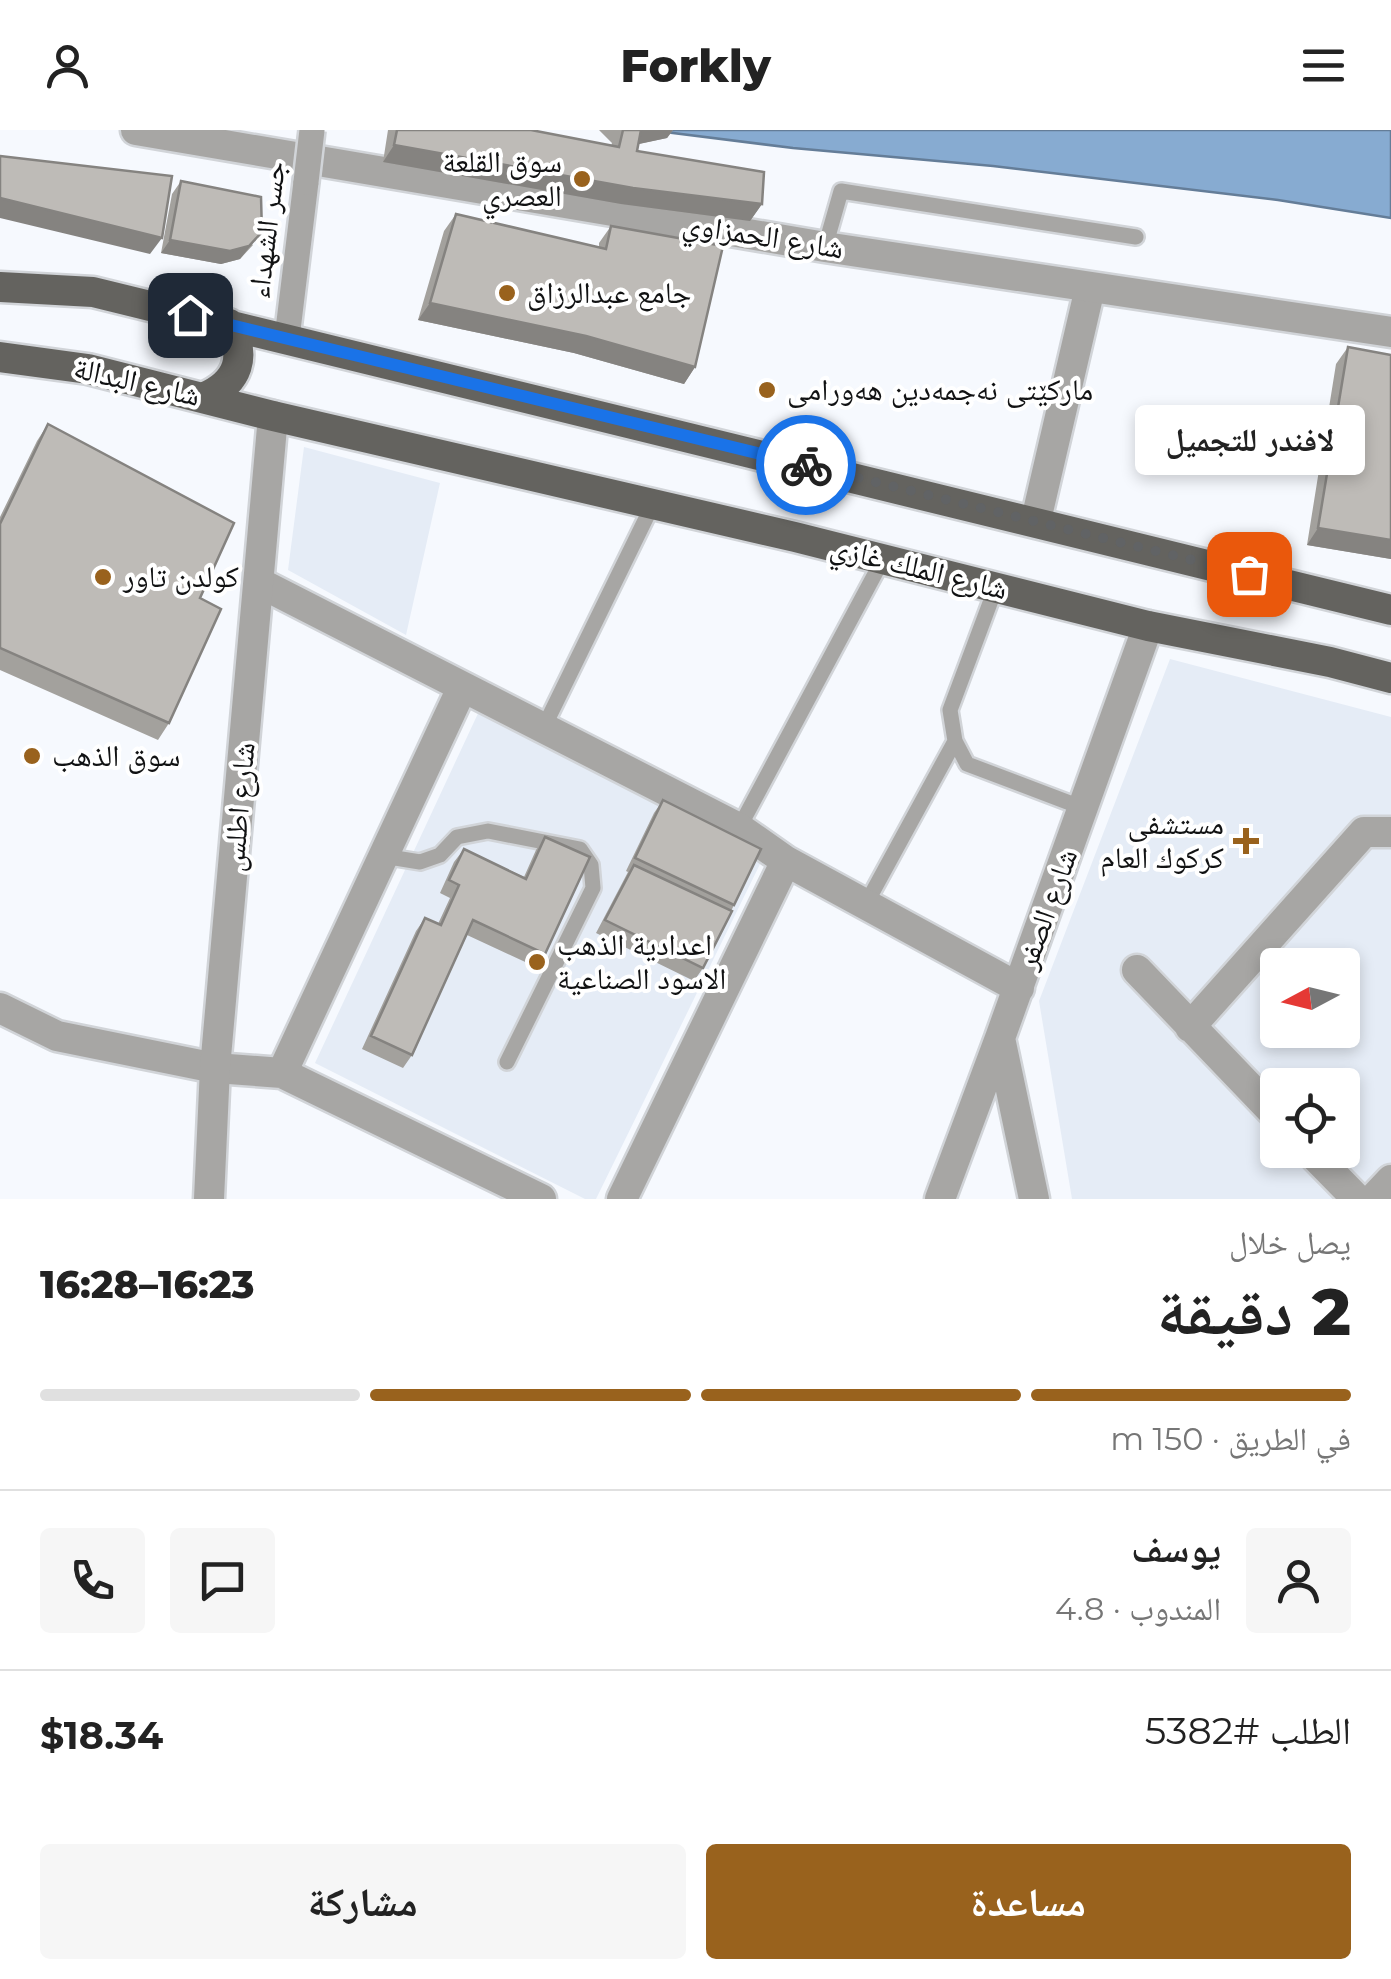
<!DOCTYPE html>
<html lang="ar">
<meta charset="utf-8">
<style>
body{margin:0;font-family:Montserrat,"Noto Naskh Arabic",sans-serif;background:#f6f6f6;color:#222;direction:rtl;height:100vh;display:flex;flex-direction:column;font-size:38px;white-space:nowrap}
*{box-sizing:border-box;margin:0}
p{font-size:32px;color:#767676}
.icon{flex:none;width:55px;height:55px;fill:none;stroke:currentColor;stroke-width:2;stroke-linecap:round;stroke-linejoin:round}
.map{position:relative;height:1069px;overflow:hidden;direction:ltr}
.side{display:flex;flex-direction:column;background:#fff;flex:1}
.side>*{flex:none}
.needle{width:65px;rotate:263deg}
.tools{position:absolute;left:1260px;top:818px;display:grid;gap:20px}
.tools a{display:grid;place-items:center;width:100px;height:100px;border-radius:10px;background:#fff;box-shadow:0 5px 15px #0003;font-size:50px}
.pin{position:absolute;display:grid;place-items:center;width:85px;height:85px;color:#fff;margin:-42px;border-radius:20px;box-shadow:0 5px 15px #0006}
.courier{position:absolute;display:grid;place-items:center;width:100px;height:100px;margin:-50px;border:8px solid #1a73e8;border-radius:50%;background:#fff;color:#222;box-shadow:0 2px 12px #0007}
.bubble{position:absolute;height:70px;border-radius:10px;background:#fff;box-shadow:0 5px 15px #0003;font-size:32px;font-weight:800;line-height:70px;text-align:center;direction:rtl}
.overview em{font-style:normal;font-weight:800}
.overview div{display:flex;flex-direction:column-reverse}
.overview{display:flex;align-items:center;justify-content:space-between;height:170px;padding:0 40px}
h1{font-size:65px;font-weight:800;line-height:75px}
.bar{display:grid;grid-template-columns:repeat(4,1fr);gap:15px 10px;align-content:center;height:120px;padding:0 40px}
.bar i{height:12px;border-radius:8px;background:#e0e0e0}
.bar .on{background:#99621d}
.bar p{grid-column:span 4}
.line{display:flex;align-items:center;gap:25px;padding:0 40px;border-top:2px solid #e0e0e0}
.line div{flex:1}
.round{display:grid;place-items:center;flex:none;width:105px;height:105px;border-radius:10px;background:#f6f6f6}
.button{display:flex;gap:20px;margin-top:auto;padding:20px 40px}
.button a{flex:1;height:115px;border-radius:10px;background:#99621d;color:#fff;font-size:40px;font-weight:800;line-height:115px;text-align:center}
.button a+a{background:#f6f6f6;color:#222}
header{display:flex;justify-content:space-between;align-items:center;height:130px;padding:0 40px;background:#fff;font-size:45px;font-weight:800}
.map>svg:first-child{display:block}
</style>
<header><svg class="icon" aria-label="menu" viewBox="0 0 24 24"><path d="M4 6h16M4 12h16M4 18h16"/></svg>Forkly<svg class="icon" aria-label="person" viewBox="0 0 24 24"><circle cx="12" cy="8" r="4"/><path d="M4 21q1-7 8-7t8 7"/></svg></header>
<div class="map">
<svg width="1391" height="1069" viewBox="0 0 1391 1069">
<rect width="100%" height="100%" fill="#f6f9fe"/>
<path fill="#e5ecf6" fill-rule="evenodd" d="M304,317L440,353L406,505L288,440Z
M1170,529L1391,587V1069H1072L1039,871ZM1278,835H1342V900H1278ZM1278,955H1342V1020H1278Z
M481,577L762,730L596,1069H585L315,933Z"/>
<path fill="#87abd1" stroke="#647d98" stroke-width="2.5" d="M649,0H1391V88L1278,70L993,36L793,18Z"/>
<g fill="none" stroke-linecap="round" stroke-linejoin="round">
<g stroke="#d1d4d8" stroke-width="20">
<path id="service" d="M825,117L841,61L1136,107
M996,457L950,580L955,611L967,634L1083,678
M543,599L653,374
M739,698L883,429
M383,726L420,732L440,725L457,707L488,701L580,719L591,735L593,758L507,932
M866,774L955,611"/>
</g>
<g stroke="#d1d4d8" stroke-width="30">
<path id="pedestrian" d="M287,208L306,52"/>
</g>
<g stroke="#d1d4d8" stroke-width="35">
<path id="minor" d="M1036,390L1090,158
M260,453L739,698L786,731L1019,858
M1137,840L1278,987
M0,878L57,906L215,938L282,943L541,1069
M1190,897L1364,702H1391
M282,943L462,558
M1309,1020L1357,1069
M622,1069L786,731
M940,1069L1000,908
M1034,1069L1000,908L1148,496
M1373,1069L1391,1050"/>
</g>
<g stroke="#d1d4d8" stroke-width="35">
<path id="tertiary" d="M136,0L825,117L1391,202
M209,1069L215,938L273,286"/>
</g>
<g stroke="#d1d4d8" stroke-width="35">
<path id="primary" d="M0,157L93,162L1391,480
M0,227L88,239L273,286L795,407L1148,496L1330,532L1391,548
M205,267C239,252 247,226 229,194"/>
</g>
<use href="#service" stroke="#a7a6a4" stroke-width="15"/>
<use href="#pedestrian" stroke="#a7a6a4" stroke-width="25"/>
<use href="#minor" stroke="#a7a6a4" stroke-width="30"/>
<use href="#tertiary" stroke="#a7a6a4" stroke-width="30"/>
<use href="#primary" stroke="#64635f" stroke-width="30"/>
<g stroke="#d1d4d8" stroke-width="30" stroke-linecap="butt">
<path id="pedestrian-bridge" d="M306,52L312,0"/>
</g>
<use href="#pedestrian-bridge" stroke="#a7a6a4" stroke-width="25"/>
</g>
<path fill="#a3a19d" d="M388,0H531L611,16L612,13L599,0H673L667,8L638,14L637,21L762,74L750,91L621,74L383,32Z
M181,51L253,115L240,129L221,134L161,123L172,64Z
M456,84L599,117V113L611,96L695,237L684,254L574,223L418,190L444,101Z
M1348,217L1391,225V429L1307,415L1336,234Z
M48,294L169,593L158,610L0,540V387L37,311Z
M663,670L734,775L703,838L694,851L596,803L628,742L626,741L654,683Z
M545,707V824L536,837L467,805L412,925L403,938L362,919L416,801L425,788L438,794L450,768L440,763L454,732L464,719L524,747L536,720Z"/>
<path fill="#858380" d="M641,0H673L667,8L630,16Z
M394,15L762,74L750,91L621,74L383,32Z
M0,68L162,108L150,124L0,88Z
M262,102L240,129L221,134L161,123L170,110Z
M430,173L586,206L695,237L684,254L574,223L418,190Z
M1318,398L1391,410V429L1307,415Z"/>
<path fill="#bebbb7" stroke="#858380" stroke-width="2.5" d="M397,0H531L619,17L623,0H641L637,21L764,42L762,74L633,58L394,15Z
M0,26L172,46L162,108L0,68Z
M181,51L261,67L262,102L249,116L230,121L170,110Z
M456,84L606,119L611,96L723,116L695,237L586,206L430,173Z
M1348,217L1391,225V410L1318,398Z
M48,294L234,393L200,468L221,479L169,593L0,518V394Z
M663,670L761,719L734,775L635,728Z
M545,707L590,727L545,824L473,790L412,925L371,906L425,788L441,795L459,755L449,750L464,719L526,749Z
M634,735L732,781L703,838L605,790Z"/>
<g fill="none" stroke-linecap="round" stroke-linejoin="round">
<path stroke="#616365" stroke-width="10" stroke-dasharray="0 18" d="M806,335L1249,444"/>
<path stroke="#1a73e8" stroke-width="12" d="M190,185L806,335"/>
</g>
<g fill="#99621d" stroke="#fff" stroke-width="4">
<circle cx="582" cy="49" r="10"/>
<circle cx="507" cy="163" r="10"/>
<circle cx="767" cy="260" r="10"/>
<circle cx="103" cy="447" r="10"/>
<circle cx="32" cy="626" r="10"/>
<path d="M1241 696h10v10h10v10h-10v10h-10v-10h-10v-10h10z"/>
<circle cx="537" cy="832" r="10"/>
</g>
<g text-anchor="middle" stroke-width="8" stroke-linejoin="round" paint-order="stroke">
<g font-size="30" fill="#111213" stroke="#fff" text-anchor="start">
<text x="562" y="42" text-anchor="end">سوق القلعة<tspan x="562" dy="34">العصري</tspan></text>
<text x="527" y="173">جامع عبدالرزاق</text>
<text x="787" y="270">مارکێتی نەجمەدین هەورامی</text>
<text x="123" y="457">کولدن تاور</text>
<text x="52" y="636">سوق الذهب</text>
<text x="1224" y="704" text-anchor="end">مستشفى<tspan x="1224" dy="34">كركوك العام</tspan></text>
<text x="557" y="825">اعدادية الذهب<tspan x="557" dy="34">الاسود الصناعية</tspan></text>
</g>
<g font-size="30" fill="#111213" stroke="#fff">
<text transform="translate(267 100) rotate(-83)" y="10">جسر الشهداء</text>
<text transform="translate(763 106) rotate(9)" y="10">شارع الحمزاوي</text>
<text transform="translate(137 252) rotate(13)" y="10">شارع البدالة</text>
<text transform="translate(919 438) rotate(14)" y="10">شارع الملك غازي</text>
<text transform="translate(239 677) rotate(-85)" y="10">شارع اطلس</text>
<text transform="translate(1047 779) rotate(-70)" y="10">شارع الصفر</text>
</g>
</g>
</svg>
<div class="tools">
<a><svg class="needle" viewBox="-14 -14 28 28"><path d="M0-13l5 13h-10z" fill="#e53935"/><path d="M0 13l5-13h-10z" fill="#767676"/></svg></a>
<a><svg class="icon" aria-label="locate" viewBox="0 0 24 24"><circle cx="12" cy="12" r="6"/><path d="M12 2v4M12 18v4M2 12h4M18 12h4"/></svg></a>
</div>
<div class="pin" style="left:1249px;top:444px;background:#ea580c"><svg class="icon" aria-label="bag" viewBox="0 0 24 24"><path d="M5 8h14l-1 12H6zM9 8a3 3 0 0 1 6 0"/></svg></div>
<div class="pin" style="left:190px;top:185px;background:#1f2937"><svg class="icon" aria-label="home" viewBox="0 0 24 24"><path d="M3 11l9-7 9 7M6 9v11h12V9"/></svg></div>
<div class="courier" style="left:806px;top:335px"><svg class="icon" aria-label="bike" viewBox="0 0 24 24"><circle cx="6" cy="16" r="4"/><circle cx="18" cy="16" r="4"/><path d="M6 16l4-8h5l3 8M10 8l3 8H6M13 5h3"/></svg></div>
<div class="bubble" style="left:1135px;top:275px;width:230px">لافندر للتجميل</div>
</div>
<section class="side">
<div class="overview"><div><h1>2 دقيقة</h1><p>يصل خلال</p></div><em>16:23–16:28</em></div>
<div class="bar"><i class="on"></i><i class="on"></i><i class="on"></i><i></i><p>في الطريق · 150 m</p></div>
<div class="line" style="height:180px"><a class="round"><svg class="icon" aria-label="person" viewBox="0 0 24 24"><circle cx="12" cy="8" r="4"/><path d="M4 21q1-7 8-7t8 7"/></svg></a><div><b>يوسف</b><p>المندوب · 4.8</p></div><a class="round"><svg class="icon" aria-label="chat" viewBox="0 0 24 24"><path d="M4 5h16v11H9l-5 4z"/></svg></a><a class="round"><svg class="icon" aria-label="phone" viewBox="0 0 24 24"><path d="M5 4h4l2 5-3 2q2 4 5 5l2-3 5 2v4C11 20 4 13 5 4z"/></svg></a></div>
<div class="line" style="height:130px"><div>الطلب #5382</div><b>$18.34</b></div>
<div class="button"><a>مساعدة</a><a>مشاركة</a></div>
</section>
